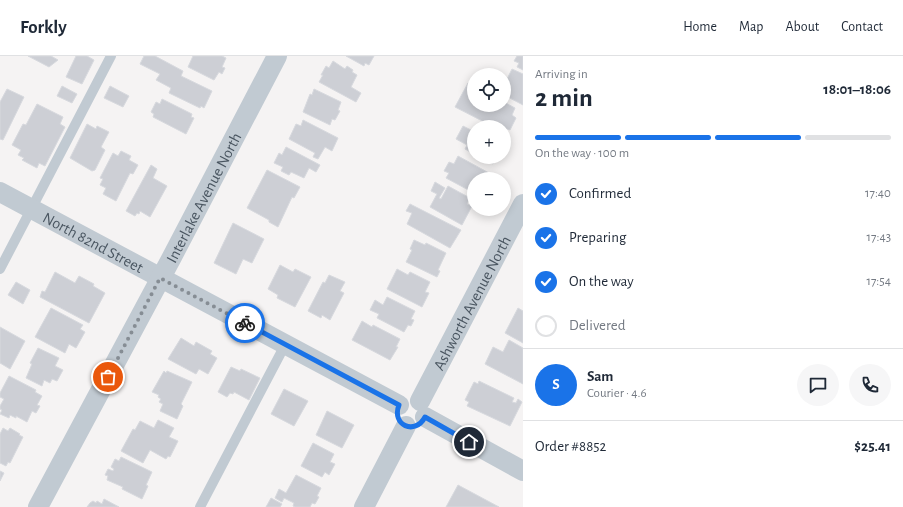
<!DOCTYPE html>
<meta charset="utf-8">
<style>
body{margin:0;font-family:"Alegreya Sans",sans-serif;background:#f6f6f7;color:#1f2937;height:100vh;display:flex;flex-direction:column;font-size:15px;white-space:nowrap}
*{box-sizing:border-box;margin:0}
p{font-size:13px;color:#747a83}
.icon{flex:none;width:22px;height:22px;fill:none;stroke:currentColor;stroke-width:2;stroke-linecap:round;stroke-linejoin:round}
.map{position:relative;flex:1;overflow:hidden}
.details{display:flex;flex-direction:column;background:#fff;width:380px}
.details>*{flex:none}
.fabs{position:absolute;left:467px;top:12px;display:grid;gap:8px}
.fabs a{display:grid;place-items:center;width:44px;height:44px;border-radius:50%;background:#fff;box-shadow:0 2px 10px #0003;font-size:20px}
.pin{position:absolute;display:grid;place-items:center;width:34px;height:34px;color:#fff;margin:-17px;border:2px solid #fff;border-radius:50%;box-shadow:0 1px 4px #0007}
.courier{position:absolute;display:grid;place-items:center;width:40px;height:40px;margin:-20px;border:3px solid #1a73e8;border-radius:50%;background:#fff;color:#222;box-shadow:0 1px 5px #0007}
.head em{font-style:normal;font-weight:600}
.head div{display:flex;flex-direction:column-reverse}
.head{display:flex;align-items:center;justify-content:space-between;height:68px;padding:0 12px}
h1{font-size:26px;font-weight:600;line-height:30px}
.bar{display:grid;grid-template-columns:repeat(4,1fr);gap:6px 4px;align-content:center;height:48px;padding:0 12px}
.bar i{height:5px;border-radius:3px;background:#e0e1e3}
.bar .active{background:#1a73e8}
.bar p{grid-column:span 4}
.line{display:flex;align-items:center;gap:10px;padding:0 12px;border-top:1px solid #e0e1e3}
.line div{flex:1}
.round{display:grid;place-items:center;flex:none;width:42px;height:42px;border-radius:21px;background:#f6f6f7}
ol{padding:0 12px;list-style:none}
li{display:flex;align-items:center;gap:12px;height:44px}
li p{margin-inline-start:auto}
li .icon{padding:4px;border-radius:50%;background:#1a73e8;color:#fff;stroke-width:4}
li:last-child{color:#747a83}
li i{width:22px;height:22px;border:2px solid #e0e1e3;border-radius:50%}
header{display:flex;align-items:center;gap:24px;box-sizing:border-box;height:56px;padding:0 20px;background:#fff;border-bottom:1px solid #e0e1e3}
header strong{font-size:19px}
nav{display:flex;gap:22px;margin-inline-start:auto;font-size:14px}
main{display:flex;flex:1;min-height:0}
.map>svg:first-child{display:block}
</style>
<header>
<strong>Forkly</strong>
<nav><a>Home</a><a>Map</a><a>About</a><a>Contact</a></nav>
</header>
<main>
<div class="map">
<svg width="523" height="451" viewBox="0 0 523 451">
<rect width="100%" height="100%" fill="#f5f3f3"/>
<path fill="#cdcfd5" stroke="#d7d9de" d="M28,0H51L58,4L49,11Z
M76,0H87L94,4L82,28L66,21Z
M144,0H155L183,15L181,20L212,35L204,52L201,50L200,52L169,37L171,32L156,24L160,18L140,8Z
M193,0H222L226,2L222,11L225,12L222,18L219,16L214,24L188,11Z
M346,0H374L369,9L365,7L364,10Z
M517,0H523V14L517,11L519,7L514,5Z
M333,5L345,13L347,10L353,14L352,16L357,19L351,31L361,37L356,46L319,26L323,19H321L326,10L329,12Z
M512,13L523,18V49L504,39V22L507,23Z
M468,27L473,29L472,30L474,31V49H504V46L515,52L512,59L516,62L510,74L507,73L506,74L504,73V71L497,70L496,71H494L455,51Z
M62,30L77,38L72,47L57,40Z
M110,30L129,40L123,51L104,42Z
M7,33L24,41L3,84L0,83V46Z
M314,33L341,46L338,54L340,55L335,64L332,63L330,69L303,56L310,38L312,39Z
M162,43L192,58L191,61L194,62L186,78L153,61L154,58L151,56L156,46L160,48Z
M37,48L63,61L60,68L65,71L45,110L39,107L37,112L22,104L24,102L18,99L21,94L12,89L23,68L26,69Z
M303,64L338,82L332,95L325,91L318,103L313,101L315,97L289,83L296,68L301,70Z
M87,68L96,73L97,70L109,76L101,91L105,94L95,114L92,115L70,102Z
M463,70L473,75L474,74V98L465,93L467,89L456,83Z
M286,91L320,109L316,116L309,112L304,122L291,116L289,119L281,115L283,111L274,107L279,97L282,99Z
M121,95L131,100L129,104L138,109L133,118L130,117L116,145L103,138L106,132L100,129L103,123L100,122L113,97L118,100Z
M458,100L489,117L486,123H474V137L446,122L449,117L444,115L449,106L454,108Z
M480,101H497L493,108Z
M151,109L157,113L153,122L167,130L150,161L140,155L139,158L137,157L135,160L126,155Z
M267,114L300,131L294,142L292,141L278,171L269,166V164L247,152Z
M435,126L445,132L439,142L441,143L448,130L470,142L467,148L472,150L462,169L430,151L437,138L431,135Z
M410,148L461,174L450,192L407,168L412,157L406,155Z
M233,167L264,183L252,207L243,203L236,218L214,207Z
M414,184L425,189L426,187L446,197L438,214L440,215L437,221L406,206L412,194L410,193Z
M280,209L293,216L295,213L311,221L295,251L277,242L278,239L268,233Z
M397,213L408,219L410,216L430,226L425,236L429,237L422,251L387,233Z
M55,216L75,227L79,220L94,228L93,230L105,237L89,267L40,241L42,235L45,236Z
M329,219L345,226L340,235L344,237L330,264L322,259L321,262L308,255L323,226L325,227Z
M16,226L30,234L23,248L8,239Z
M387,241L415,255L411,263L414,264L411,270L408,269L404,276L377,262L379,258L370,254L375,244L383,249Z
M51,252L83,269L80,273L85,276L76,292L69,288L65,297L35,281Z
M518,252L523,255V287L505,277Z
M362,265L372,271L373,269L400,283L396,291H398L390,304L352,284Z
M0,271L25,285L10,313L0,307Z
M181,282L194,290L196,286L212,295L210,298L217,302L208,318L199,313L196,318L168,303Z
M509,284L523,292V328L485,308L493,291L503,296Z
M38,292L59,302L55,310L63,314L57,325L52,323L50,327L44,324L42,330L26,322L32,308L30,307Z
M231,311L240,315L241,313L260,322L249,344L234,336L233,338L230,337L227,341L218,336Z
M164,315L166,317L167,315L192,326L181,348L183,350L177,363L160,355L163,348L159,346L161,343L158,341L159,339L152,336Z
M9,320L36,334L35,336L42,340L37,349L40,350L36,357L32,355L27,366L16,360V362L10,359L9,362L0,358L2,354L0,353V350L4,343L0,341V337Z
M479,325L514,342L512,346L516,347L518,343L522,346L510,370L467,350L469,346L465,344L474,326L478,328Z
M284,333L308,345L294,370L271,358Z
M327,355L354,369L342,392L316,379Z
M158,364L174,372L169,381L178,385L170,401L168,400L166,403L150,394L143,407L121,395L133,373L135,374L140,365L154,372Z
M3,372L8,375L10,372L20,378L19,379L23,381L10,407L8,406L6,410L0,407V378Z
M313,387L334,398L330,406L335,408L329,419L325,416L322,421L301,410Z
M121,401L152,416L146,429L148,430L142,443L122,433L123,431L107,424L108,420L105,419L108,413L113,415L114,413L111,411L115,403L119,405Z
M0,415L4,417L0,425Z
M296,419L321,432L317,440L319,441L315,448L312,447L310,451H295L293,450L294,447L284,442L282,446L275,442L279,433L286,437Z
M458,429L499,451H446Z
M271,442L282,448L280,451H266Z
M104,443L119,451H87L90,447L93,445L96,447L97,445L102,448Z"/>
<g fill="none" stroke-linecap="round" stroke-linejoin="round">
<path stroke="#c1cad2" stroke-width="10" d="M0,213L111,0
M200,451L285,289"/>
<g stroke="#c1cad2" stroke-width="20">
<path id="s1" d="M0,136L399,349"/>
<path id="s2" d="M420,345L523,148"/>
<path d="M425,361L523,415"/>
<path id="s3" d="M38,451L172,201L277,0"/>
<path d="M364,451L406,370"/>
</g>
</g>
<g fill="none" stroke-linecap="round" stroke-linejoin="round">
<path stroke="#868d94" stroke-width="4" stroke-dasharray="0 7.2" d="M108,321L160,222L245,267"/>
<path stroke="#1a73e8" stroke-width="5" d="M245,267L399,349C391,369 415,380 425,361L469,386"/>
</g>
<g text-anchor="middle" stroke-width="3.5" stroke-linejoin="round" paint-order="stroke">
<g font-size="16" fill="#4a5661" stroke="#fff">
<text dy="6" stroke="none"><textPath href="#s3" startOffset="351">Interlake Avenue North</textPath></text>
<text dy="6" stroke="none"><textPath href="#s1" startOffset="106">North 82nd Street</textPath></text>
<text dy="6" stroke="none"><textPath href="#s2" startOffset="111">Ashworth Avenue North</textPath></text>
</g>
</g>
</svg>
<div class="fabs">
<a><svg class="icon" aria-label="locate" viewBox="0 0 24 24"><circle cx="12" cy="12" r="6"/><path d="M12 2v4M12 18v4M2 12h4M18 12h4"/></svg></a>
<a>+</a>
<a>−</a>
</div>
<div class="pin" style="left:108px;top:321px;background:#ea580c"><svg class="icon" aria-label="bag" viewBox="0 0 24 24"><path d="M5 8h14l-1 12H6zM9 8a3 3 0 0 1 6 0"/></svg></div>
<div class="pin" style="left:469px;top:386px;background:#1f2937"><svg class="icon" aria-label="home" viewBox="0 0 24 24"><path d="M3 11l9-7 9 7M6 9v11h12V9"/></svg></div>
<div class="courier" style="left:245px;top:267px"><svg class="icon" aria-label="bike" viewBox="0 0 24 24"><circle cx="6" cy="16" r="4"/><circle cx="18" cy="16" r="4"/><path d="M6 16l4-8h5l3 8M10 8l3 8H6M13 5h3"/></svg></div>
</div>
<section class="details">
<div class="head"><div><h1>2 min</h1><p>Arriving in</p></div><em>18:01–18:06</em></div>
<div class="bar"><i class="active"></i><i class="active"></i><i class="active"></i><i></i><p>On the way · 100 m</p></div>
<ol>
<li><svg class="icon" aria-label="check" viewBox="0 0 24 24"><path d="M5 12l5 5 9-10"/></svg>Confirmed<p>17:40</p></li>
<li><svg class="icon" aria-label="check" viewBox="0 0 24 24"><path d="M5 12l5 5 9-10"/></svg>Preparing<p>17:43</p></li>
<li><svg class="icon" aria-label="check" viewBox="0 0 24 24"><path d="M5 12l5 5 9-10"/></svg>On the way<p>17:54</p></li>
<li><i></i>Delivered</li>
</ol>
<div class="line" style="height:72px"><b class="round" style="background:#1a73e8;color:#fff">S</b><div><b>Sam</b><p>Courier · 4.6</p></div><a class="round"><svg class="icon" aria-label="chat" viewBox="0 0 24 24"><path d="M4 5h16v11H9l-5 4z"/></svg></a><a class="round"><svg class="icon" aria-label="phone" viewBox="0 0 24 24"><path d="M5 4h4l2 5-3 2q2 4 5 5l2-3 5 2v4C11 20 4 13 5 4z"/></svg></a></div>
<div class="line" style="height:52px"><div>Order #8852</div><b>$25.41</b></div>
</section>
</main>
